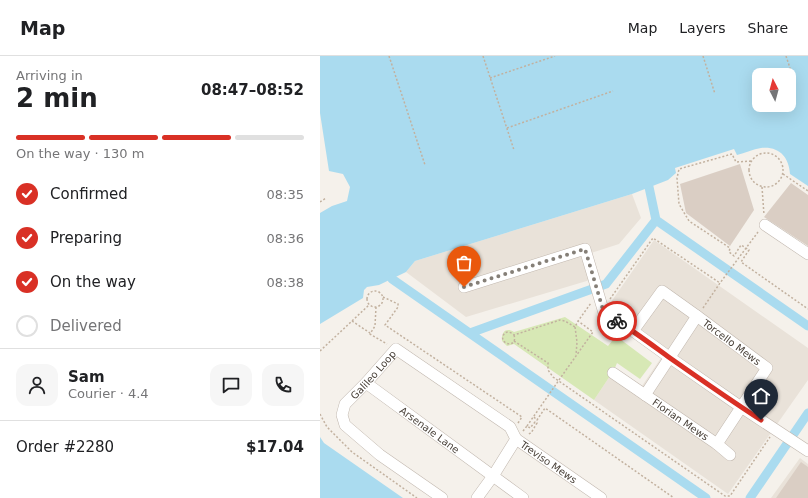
<!DOCTYPE html>
<meta charset="utf-8">
<style>
body{margin:0;font-family:"DejaVu Sans",sans-serif;background:#f6f6f6;color:#202124;height:100vh;display:flex;flex-direction:column;font-size:15px;white-space:nowrap}
*{box-sizing:border-box;margin:0}
p{font-size:13px;color:#757577}
.icon{flex:none;width:22px;height:22px;fill:none;stroke:currentColor;stroke-width:2;stroke-linecap:round;stroke-linejoin:round}
.map{position:relative;flex:1;overflow:hidden}
.panel{display:flex;flex-direction:column;background:#fff;width:320px}
.panel>*{flex:none}
.needle{width:26px;rotate:354deg}
.fabs{position:absolute;left:432px;top:12px;display:grid;gap:8px}
.fabs a{display:grid;place-items:center;width:44px;height:44px;border-radius:8px;background:#fff;box-shadow:0 4px 16px #0002;font-size:20px}
.pin{position:absolute;display:grid;place-items:center;width:34px;height:34px;color:#fff;margin:-41px -17px;border-radius:50% 50% 50% 0;rotate:-45deg;box-shadow:0 0 4px #0007}
.pin .icon{rotate:45deg}
.courier{position:absolute;display:grid;place-items:center;width:40px;height:40px;margin:-20px;border:3px solid #d93025;border-radius:50%;background:#fff;color:#222;box-shadow:0 1px 5px #0007}
.overview em{font-style:normal;font-weight:700}
.overview div{display:flex;flex-direction:column-reverse}
.overview{display:flex;align-items:center;justify-content:space-between;height:68px;padding:0 16px}
h1{font-size:26px;font-weight:700;line-height:30px}
.bar{display:grid;grid-template-columns:repeat(4,1fr);gap:6px 4px;align-content:center;height:48px;padding:0 16px}
.bar i{height:5px;border-radius:3px;background:#e0e0e0}
.bar .current{background:#d93025}
.bar p{grid-column:span 4}
.line{display:flex;align-items:center;gap:10px;padding:0 16px;border-top:1px solid #e0e0e0}
.line div{flex:1}
.round{display:grid;place-items:center;flex:none;width:42px;height:42px;border-radius:12px;background:#f6f6f6}
ol{padding:0 16px;list-style:none}
li{display:flex;align-items:center;gap:12px;height:44px}
li p{margin-inline-start:auto}
li .icon{padding:4px;border-radius:50%;background:#d93025;color:#fff;stroke-width:4}
li:last-child{color:#757577}
li i{width:22px;height:22px;border:2px solid #e0e0e0;border-radius:50%}
header{display:flex;align-items:center;gap:24px;box-sizing:border-box;height:56px;padding:0 20px;background:#fff;border-bottom:1px solid #e0e0e0}
header strong{font-size:19px}
nav{display:flex;gap:22px;margin-inline-start:auto;font-size:14px}
main{display:flex;flex:1;min-height:0}
.map>svg:first-child{display:block}
</style>
<header>
<strong>Map</strong>
<nav><a>Map</a><a>Layers</a><a>Share</a></nav>
</header>
<main>
<section class="panel">
<div class="overview"><div><h1>2 min</h1><p>Arriving in</p></div><em>08:47–08:52</em></div>
<div class="bar"><i class="current"></i><i class="current"></i><i class="current"></i><i></i><p>On the way · 130 m</p></div>
<ol>
<li><svg class="icon" aria-label="check" viewBox="0 0 24 24"><path d="M5 12l5 5 9-10"/></svg>Confirmed<p>08:35</p></li>
<li><svg class="icon" aria-label="check" viewBox="0 0 24 24"><path d="M5 12l5 5 9-10"/></svg>Preparing<p>08:36</p></li>
<li><svg class="icon" aria-label="check" viewBox="0 0 24 24"><path d="M5 12l5 5 9-10"/></svg>On the way<p>08:38</p></li>
<li><i></i>Delivered</li>
</ol>
<div class="line" style="height:72px"><a class="round"><svg class="icon" aria-label="person" viewBox="0 0 24 24"><circle cx="12" cy="8" r="4"/><path d="M4 21q1-7 8-7t8 7"/></svg></a><div><b>Sam</b><p>Courier · 4.4</p></div><a class="round"><svg class="icon" aria-label="chat" viewBox="0 0 24 24"><path d="M4 5h16v11H9l-5 4z"/></svg></a><a class="round"><svg class="icon" aria-label="phone" viewBox="0 0 24 24"><path d="M5 4h4l2 5-3 2q2 4 5 5l2-3 5 2v4C11 20 4 13 5 4z"/></svg></a></div>
<div class="line" style="height:52px"><div>Order #2280</div><b>$17.04</b></div>
</section>
<div class="map">
<svg width="488" height="442" viewBox="0 0 488 442">
<rect width="100%" height="100%" fill="#f5f1eb"/>
<path fill="#e9e2d9" d="M312,138L321,162L299,188L271,197L280,221L146,261L86,216L95,205Z
M334,184L488,292V324L408,438L274,344L294,314L322,330L347,293L289,249Z
M480,402L488,408V442H451Z"/>
<path fill="#d7e8b5" d="M245,261L288,290L296,280L332,307L320,323L297,307L294,314L274,344L194,288L187,290L182,285C181,276 186,271 194,276Z"/>
<path fill="#aadbef" fill-rule="evenodd" d="M0,0H488V130L470,118C469,101 459,90 441,92C433,93 425,97 417,99L414,93L355,112L356,117L348,124L312,138L95,205L86,216L59,229L47,231L44,234L43,242L0,268V157L12,150L27,145L30,131L23,118L9,115L0,57ZM439,19H469V49H439Z
M0,381L4,387L83,442H0Z"/>
<g fill="none" stroke-linecap="round" stroke-linejoin="round">
<path stroke="#aadbef" stroke-width="9" d="M329,131L336,164L488,270
M72,223L386,442
M150,277L286,228L336,164
M430,442L488,357"/>
</g>
<path fill="#dacec4" d="M420,108L434,154L410,190L366,157L360,128Z
M471,127L488,139V190L444,161Z
M481,406L488,411V442H456Z"/>
<g fill="none" stroke-linecap="round" stroke-linejoin="round">
<g stroke="#c1b7ae" stroke-width="12">
<g id="minor">
<path d="M445,169L488,198"/>
<path d="M144,231L265,193L284,257L313,275L349,301L421,351L488,395"/>
<path id="s1" d="M313,275L342,235L377,260L447,312L397,388L410,399"/>
<path id="s2" d="M293,317L397,388"/>
<path id="s3" d="M46,327L203,442"/>
<path d="M325,339L377,260"/>
<path id="s4" d="M196,383L281,442"/>
<path id="s5" d="M122,442L60,399L25,369L22,359L25,348L46,327L76,293L190,371L196,383L173,420L157,442"/>
</g>
</g>
<path stroke="#c2b19f" stroke-width="1.5" stroke-dasharray="2 2" stroke-linecap="butt" d="M69,0L105,109
M163,0L194,94
M383,0L395,38
M466,0L471,15
M170,22L235,0
M187,72L293,35
M429 114a17 17 0 1 1 34 0a17 17 0 1 1-34 0Z
M431,105L416,106L412,98L359,113L357,122L359,148L369,165L410,192L409,196L414,200L421,189L429,194L421,206L488,253
M463,118L488,135
M442,131L444,159
M0,146L6,142
M47 243a8 8 0 1 1 16 0a8 8 0 1 1-16 0Z
M63,241L78,248V251L65,269L202,361L198,367
M290,243L333,182L400,227
M56,251L55,270L50,278L67,288
M383,252L400,227L438,176
M32,265L50,277
M255,271L257,286L256,299
M194,279C198,292 180,289 183,280C185,274 191,276 194,279L240,264L245,265L255,271L258,265L271,247
M194,285L228,307V314L233,321L405,440H410L450,381
M0,295L49,249
M246,314L273,276L258,265
M0,358L7,371L32,396L97,442
M214,361L217,364L225,352L354,442
M203,375L207,370L210,372L215,366L217,367L211,377L208,378"/>
<use href="#minor" stroke="#fff" stroke-width="11"/>
<path stroke="#c2b19f" stroke-width="1.5" stroke-dasharray="2 2" stroke-linecap="butt" d="M207,370L246,314"/>
</g>
<g fill="none" stroke-linecap="round" stroke-linejoin="round">
<path stroke="#857f77" stroke-width="4" stroke-dasharray="0 7.2" d="M144,231L265,193L284,257L297,265"/>
<path stroke="#d93025" stroke-width="5" d="M297,265C315,276 332,289 350,302C380,323 410,344 441,364"/>
</g>
<g text-anchor="middle" stroke-width="3.5" stroke-linejoin="round" paint-order="stroke">
<g font-size="10" fill="#494139" stroke="#fff">
<text dy="4" stroke="none"><textPath href="#s1" startOffset="136">Torcello Mews</textPath></text>
<text dy="4" stroke="none"><textPath href="#s5" startOffset="184">Galileo Loop</textPath></text>
<text dy="4" stroke="none"><textPath href="#s2" startOffset="82">Florian Mews</textPath></text>
<text dy="4" stroke="none"><textPath href="#s3" startOffset="79">Arsenale Lane</textPath></text>
<text dy="4" stroke="none"><textPath href="#s4" startOffset="40">Treviso Mews</textPath></text>
</g>
</g>
</svg>
<div class="fabs">
<a><svg class="needle" viewBox="-14 -14 28 28"><path d="M0-13l5 13h-10z" fill="#e53935"/><path d="M0 13l5-13h-10z" fill="#757577"/></svg></a>
</div>
<div class="pin" style="left:144px;top:231px;background:#ea580c"><svg class="icon" aria-label="bag" viewBox="0 0 24 24"><path d="M5 8h14l-1 12H6zM9 8a3 3 0 0 1 6 0"/></svg></div>
<div class="pin" style="left:441px;top:364px;background:#1f2937"><svg class="icon" aria-label="home" viewBox="0 0 24 24"><path d="M3 11l9-7 9 7M6 9v11h12V9"/></svg></div>
<div class="courier" style="left:297px;top:265px"><svg class="icon" aria-label="bike" viewBox="0 0 24 24"><circle cx="6" cy="16" r="4"/><circle cx="18" cy="16" r="4"/><path d="M6 16l4-8h5l3 8M10 8l3 8H6M13 5h3"/></svg></div>
</div>
</main>
